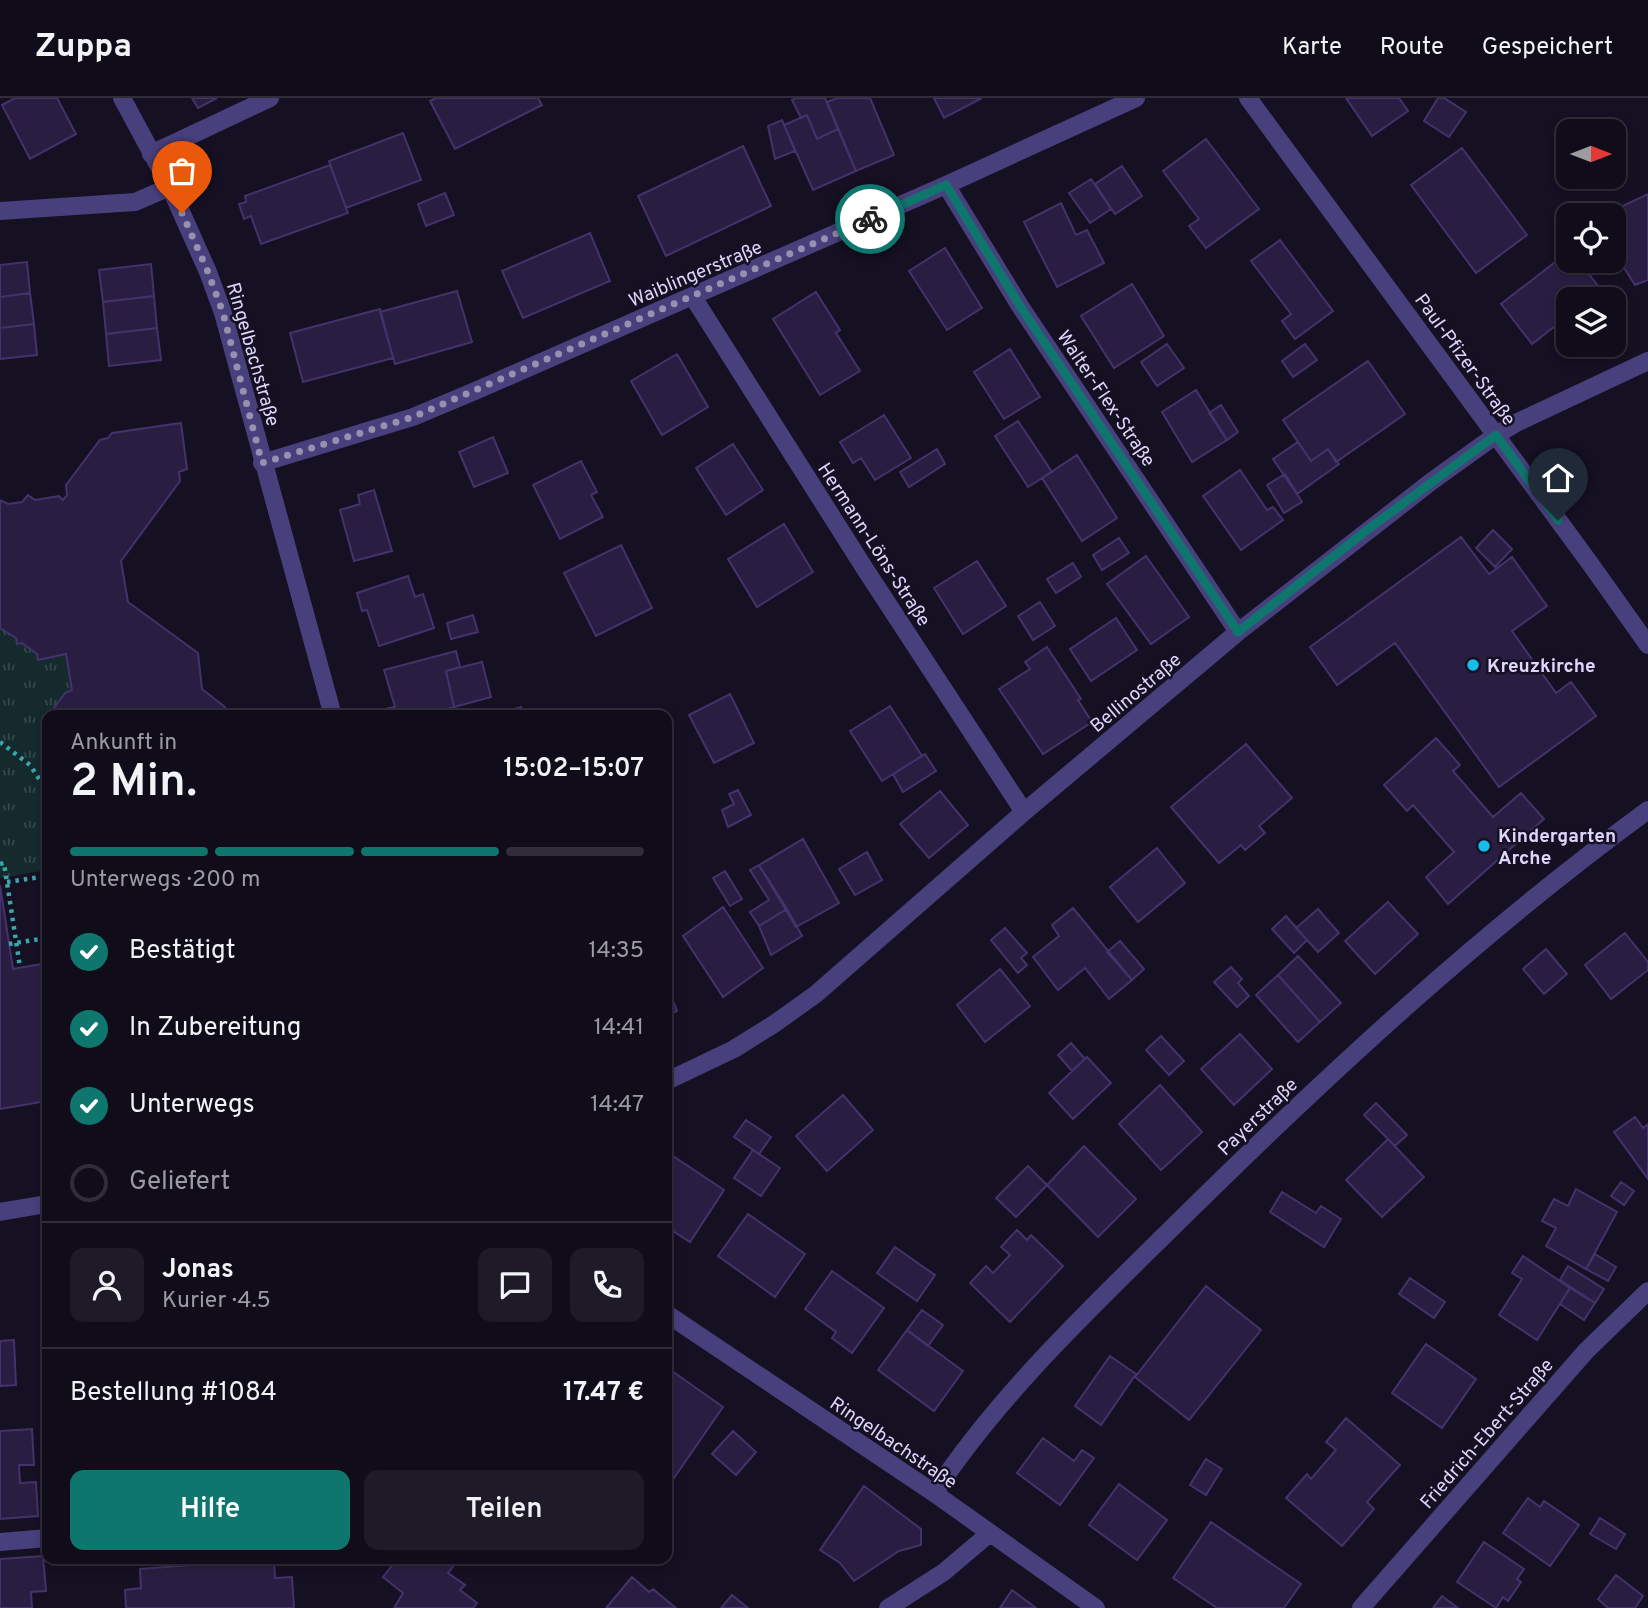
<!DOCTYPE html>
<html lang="de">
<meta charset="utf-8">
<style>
body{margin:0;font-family:Overpass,sans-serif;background:#1e1a27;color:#f1f3f6;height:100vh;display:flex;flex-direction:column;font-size:26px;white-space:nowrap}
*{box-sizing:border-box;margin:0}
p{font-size:23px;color:#9c9ba2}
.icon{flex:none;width:38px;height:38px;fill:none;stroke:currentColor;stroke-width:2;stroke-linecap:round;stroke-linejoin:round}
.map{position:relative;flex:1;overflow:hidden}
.details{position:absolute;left:42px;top:612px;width:630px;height:854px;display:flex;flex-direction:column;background:#100c1a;border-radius:14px;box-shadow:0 4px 10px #0003,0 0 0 2px #302c39}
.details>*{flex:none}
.needle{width:46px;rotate:90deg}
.tools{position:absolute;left:1556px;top:21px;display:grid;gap:14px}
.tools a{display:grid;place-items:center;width:70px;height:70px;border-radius:14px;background:#100c1a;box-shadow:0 4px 10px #0003,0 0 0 2px #302c39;font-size:35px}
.pin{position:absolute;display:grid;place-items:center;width:60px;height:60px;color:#fff;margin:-72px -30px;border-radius:50% 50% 50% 0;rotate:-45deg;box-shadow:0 0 7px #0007}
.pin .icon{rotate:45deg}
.courier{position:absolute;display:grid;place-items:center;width:70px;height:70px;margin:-35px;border:5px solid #0f766e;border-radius:50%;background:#fff;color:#222;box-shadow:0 2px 9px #0007}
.head em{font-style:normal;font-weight:600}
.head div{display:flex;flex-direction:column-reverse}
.head{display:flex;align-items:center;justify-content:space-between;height:119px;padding:0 28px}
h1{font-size:46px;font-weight:600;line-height:52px}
.bar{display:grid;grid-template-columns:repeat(4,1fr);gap:10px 7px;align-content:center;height:84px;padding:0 28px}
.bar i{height:9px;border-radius:5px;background:#302c39}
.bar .on{background:#0f766e}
.bar p{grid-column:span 4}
.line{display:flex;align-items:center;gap:18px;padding:0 28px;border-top:2px solid #302c39}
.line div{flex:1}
.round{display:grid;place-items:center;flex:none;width:74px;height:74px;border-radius:14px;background:#1e1a27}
ol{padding:0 28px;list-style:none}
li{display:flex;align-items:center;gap:21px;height:77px}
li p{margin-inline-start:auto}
li .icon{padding:7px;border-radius:50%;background:#0f766e;color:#fff;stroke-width:4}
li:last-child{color:#9c9ba2}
li i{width:38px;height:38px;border:4px solid #302c39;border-radius:50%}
.cta{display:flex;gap:14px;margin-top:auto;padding:14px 28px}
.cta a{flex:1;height:80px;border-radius:14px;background:#0f766e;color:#fff;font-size:28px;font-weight:600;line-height:80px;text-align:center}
.cta a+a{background:#1e1a27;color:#f1f3f6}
header{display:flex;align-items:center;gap:42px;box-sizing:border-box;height:98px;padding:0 35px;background:#100c1a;border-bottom:2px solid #302c39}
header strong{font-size:33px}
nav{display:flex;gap:38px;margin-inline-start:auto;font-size:24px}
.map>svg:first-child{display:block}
</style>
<header>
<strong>Zuppa</strong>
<nav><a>Karte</a><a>Route</a><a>Gespeichert</a></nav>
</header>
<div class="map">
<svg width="1648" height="1510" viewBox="0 0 1648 1510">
<defs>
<pattern id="park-tufts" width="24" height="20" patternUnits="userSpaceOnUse" patternTransform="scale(1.75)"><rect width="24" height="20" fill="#142a2c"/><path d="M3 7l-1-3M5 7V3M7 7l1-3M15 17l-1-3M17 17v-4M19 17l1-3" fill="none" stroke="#36484c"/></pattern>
</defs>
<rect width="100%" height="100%" fill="#151022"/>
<path fill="url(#park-tufts)" d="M0,530L16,540L17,546L22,545L37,556L38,562L66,556L72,592L65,595L51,614V618H47V772L0,780Z"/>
<path fill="#291e42" stroke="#43326b" stroke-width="2" d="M15,0H57L76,36L30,61L2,7Z
M192,0H217L198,10Z
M436,0H538L542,7L455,51L430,3Z
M796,0H825L838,31L817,41L807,17L801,20L792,2Z
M837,0H870L894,57L856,73L827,4Z
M934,0H982L944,20Z
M1346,0H1399L1408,13L1372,38Z
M1438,0H1444L1466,14L1449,39L1424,23Z
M807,17L817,41L838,31L856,73L813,92L784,27Z
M782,22L795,53L775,61L768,28Z
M403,35L421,82L346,110L329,63Z
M1206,41L1259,111L1206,150L1189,128L1199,121L1163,73Z
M743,48L771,108L666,158L638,98Z
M1462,50L1527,137L1476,175L1411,87Z
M330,67L348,115L261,146L251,118L244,121L239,106L246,104L245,98Z
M1122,68L1142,98L1115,116L1095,86Z
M1091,81L1111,111L1090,125L1069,95Z
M445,95L454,117L426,128L418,106Z
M1648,96V182L1635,187L1614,154V117H1604Z
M1061,105L1076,137L1087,132L1104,165L1057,189L1024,124Z
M590,135L610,183L523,220L502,173Z
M1280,142L1333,213L1295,241L1282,223L1291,216L1251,163Z
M945,150L982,210L947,232L909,173Z
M1568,154V163H1579L1601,192L1589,201H1568V218L1532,246L1501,206Z
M27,164L30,195L0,199V167Z
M151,166L154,198L103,204L99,172Z
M1132,186L1164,238L1114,270L1081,218Z
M457,193L472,244L395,266L380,214Z
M816,194L840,232L836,235L860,273L820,297L773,221Z
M30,195L34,226L0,230V199Z
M154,198L157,230L106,236L103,204Z
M380,211L393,260L303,284L290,235Z
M34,226L37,257L0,261V230Z
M157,230L161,262L109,268L106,236Z
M1167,246L1184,270L1157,288L1141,264Z
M1305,246L1317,262L1293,279L1282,263Z
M1010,251L1040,299L1004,321L974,274Z
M677,256L708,309L662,337L631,283Z
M1368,263L1405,316L1336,364L1328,351L1311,363L1283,322Z
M1196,292L1227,342L1192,364L1162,314Z
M1221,307L1238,334L1227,342L1209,315Z
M884,317L911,360L875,382L861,360L853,365L840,344Z
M1018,323L1052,374L1028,389L995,338Z
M181,325L187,371L179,374L180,383L121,463L128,504L198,555L202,591L225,609L226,618H51V614L65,595L72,592L66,556L38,562L37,556L22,545L17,546L16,540L0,530V402L8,406L22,404L28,397L35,402L59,398L63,402L67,397L66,387L100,342L108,340L112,335Z
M493,339L508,375L474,389L459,354Z
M1298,344L1311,363L1328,351L1339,366L1297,396L1273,361Z
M733,346L763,392L726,417L696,370Z
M937,351L945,366L909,389L900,374Z
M1077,357L1117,420L1082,443L1042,380Z
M581,363L597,394L591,397L603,419L560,441L533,387Z
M1240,372L1267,412L1273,409L1283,422L1241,452L1203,398Z
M1285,376L1302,404L1284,415L1267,387Z
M374,392L392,453L354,463L340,412L360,406L358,397Z
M784,426L813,474L757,509L728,461Z
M1493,432L1512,451L1495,469L1476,450Z
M1461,439L1489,476L1512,459L1547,508L1512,533L1556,595L1571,584L1596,618L1499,689L1395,545L1337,587L1310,549Z
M1119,440L1129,455L1102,472L1093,457Z
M621,447L652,510L596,538L564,475Z
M1146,458L1189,519L1151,546L1107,486Z
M977,463L1006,508L963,536L934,490Z
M1073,465L1081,479L1056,495L1047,481Z
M408,478L415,499L423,496L434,530L379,548L367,512L362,513L357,495Z
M1040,504L1055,528L1033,542L1018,518Z
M473,517L478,534L451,541L447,525Z
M1116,520L1137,552L1091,583L1070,551Z
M1047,549L1081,601L1078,602L1092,624L1043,656L999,591L1030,571L1025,564Z
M456,553L460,569L446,573L454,609L423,618H390L388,610L395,609L384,572Z
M482,564L491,599L454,609L446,573Z
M730,596L754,645L714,665L689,617Z
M890,608L922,658L882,683L850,633Z
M521,609L523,618L494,617Z
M1436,640L1460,667L1453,673L1493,719L1521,695L1544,721L1448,806L1426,779L1454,754L1413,707L1407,713L1384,687Z
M1246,646L1292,700L1259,728L1265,735L1245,752L1241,747L1219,765L1171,709Z
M925,656L936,673L903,694L893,676Z
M738,692L751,717L728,729L722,712L734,706L729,696Z
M940,693L968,727L929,760L900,726Z
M803,741L839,805L796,829L759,767Z
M1157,750L1185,785L1138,824L1110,789Z
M867,754L882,782L855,797L839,771Z
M759,767L787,811L759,828L750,814L769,802L750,772Z
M725,773L742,801L730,808L713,780Z
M0,787L13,871L47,865V1003L0,1011Z
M1388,804L1418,836L1375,876L1345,843Z
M723,809L763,870L723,899L683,838Z
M1073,810L1132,882L1109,901L1085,870L1058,892L1033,859L1059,838L1052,827Z
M787,811L802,838L771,857L759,828Z
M1318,811L1339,835L1318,854L1296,830Z
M1286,818L1307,842L1294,855L1272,831Z
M1005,830L1027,855L1021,860L1027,867L1018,875L991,842Z
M1625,835L1648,864V872L1611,901L1585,867Z
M1120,843L1144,871L1132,882L1107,854Z
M1546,851L1567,876L1544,896L1523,871Z
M1298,858L1341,905L1320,924L1278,877Z
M1231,869L1242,881L1238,885L1249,898L1237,909L1214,884Z
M1000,871L1030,908L985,944L957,907Z
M1278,877L1320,924L1298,944L1256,897Z
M667,887L677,913L670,916L673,937L667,939Z
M1240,936L1272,971L1234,1007L1201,971Z
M1161,938L1184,963L1169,977L1146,952Z
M1071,945L1085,961L1072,973L1058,957Z
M1087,959L1111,985L1073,1021L1049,995Z
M1160,987L1202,1034L1161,1072L1119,1026Z
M843,997L873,1032L827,1073L796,1038Z
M1376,1005L1407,1037L1395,1048L1364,1017Z
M1635,1019L1643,1030L1648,1026V1081L1614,1034Z
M746,1022L771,1039L759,1056L734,1039Z
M1388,1041L1424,1079L1382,1119L1346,1082Z
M1084,1048L1136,1101L1098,1139L1047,1087Z
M753,1052L780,1070L761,1098L734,1080Z
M667,1054L724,1092L690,1144L667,1129L670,1121L667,1119Z
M1028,1068L1047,1087L1016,1119L996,1100Z
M1621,1084L1634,1093L1624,1107L1611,1098Z
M1576,1091L1617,1114L1586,1171L1546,1148L1556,1130L1542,1123L1554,1101L1568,1108Z
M1282,1094L1316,1115L1321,1108L1341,1121L1324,1149L1270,1114Z
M748,1116L805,1156L775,1199L718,1158Z
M1017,1132L1027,1142L1031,1137L1063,1168L1010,1224L970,1185L986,1168L993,1175L1010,1157L1001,1149Z
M895,1149L935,1177L917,1203L877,1175Z
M1595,1156L1616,1169L1608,1183L1586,1171Z
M1523,1158L1570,1190L1537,1242L1499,1217L1522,1181L1512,1175Z
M1568,1168L1604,1191L1595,1205L1560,1182Z
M832,1173L884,1210L852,1255L832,1240L836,1234L805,1211Z
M1410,1180L1445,1204L1434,1220L1399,1196Z
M1206,1188L1261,1232L1189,1322L1135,1279Z
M1570,1190L1595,1205L1584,1222L1560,1206Z
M922,1212L943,1227L928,1248L907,1232Z
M907,1232L963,1273L934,1313L878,1272Z
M14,1242L16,1287L0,1288V1243Z
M1426,1246L1476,1281L1442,1330L1392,1295Z
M1110,1258L1136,1276L1101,1327L1075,1308Z
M672,1273L723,1309L667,1390V1281Z
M1346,1320L1400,1367L1367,1404L1374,1411L1342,1448L1286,1400L1307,1376L1311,1381L1336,1352L1326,1344Z
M32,1331L34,1367H19L20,1385L36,1384L38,1418L0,1421V1333Z
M733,1333L756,1354L736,1377L712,1356Z
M1043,1340L1074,1363L1082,1352L1094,1360L1060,1407L1017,1375Z
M1206,1361L1222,1371L1206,1397L1190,1387Z
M1119,1386L1167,1422L1137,1462L1089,1427Z
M864,1388L921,1431V1447L899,1453L854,1483L840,1465L820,1452Z
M1528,1400L1540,1409L1544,1403L1579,1427L1550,1468L1503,1435Z
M1600,1420L1625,1436L1616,1451L1590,1436Z
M1211,1424L1301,1486L1284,1510H1217L1173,1480Z
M1484,1444L1524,1471L1517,1481L1521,1484L1508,1503L1503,1499L1496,1510L1457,1484Z
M43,1458L46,1493L31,1494L32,1510H0V1461Z
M274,1461L275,1480L292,1479L294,1510H126L125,1492L141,1490L140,1471Z
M397,1461H459L448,1475L465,1487L460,1492L477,1505L473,1510H394L403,1495L383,1479Z
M1616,1477L1643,1498L1635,1510H1608L1598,1501Z
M632,1479L649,1494L653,1491L676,1510H606Z
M1012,1492L1036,1510H1000Z
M732,1497L748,1510H721Z
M1442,1498L1458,1510H1433Z"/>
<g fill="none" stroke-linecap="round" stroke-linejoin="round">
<path stroke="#3aa6ab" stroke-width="4.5" stroke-dasharray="3.5 5" stroke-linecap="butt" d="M0,644L30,667L47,693
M0,766L4,765L20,869
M7,784L47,778
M9,846L46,840"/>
<path stroke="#483f7d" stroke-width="18" d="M0,1444L47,1440"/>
<path stroke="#483f7d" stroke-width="18" d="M122,0L170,89L208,174L223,215L333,618
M1248,0L1589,464L1648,547
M151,56L270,0
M946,87L1020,208L1238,534
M0,113L135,104L170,89
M693,199L865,471L1024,714
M262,365L413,319L475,293L946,87L1136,0
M667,983L734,951L774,926L816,896L1024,714L1238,534L1432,383L1496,337L1518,324L1648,263
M0,1114L47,1106
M667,1216L934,1395L1096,1510
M934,1395C1001,1294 1092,1209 1178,1124C1326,978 1480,835 1648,712
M888,1510L944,1474L990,1435
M1361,1510L1586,1253L1648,1193"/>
</g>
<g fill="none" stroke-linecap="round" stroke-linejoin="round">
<path stroke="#9790af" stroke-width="7" stroke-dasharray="0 12.6" d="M182,115L208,174L223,215L262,365L413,319L870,121"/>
<path stroke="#0f766e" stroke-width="9" d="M870,121L946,87L1020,208L1238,534L1367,432L1496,337L1558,422"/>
</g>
<g fill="#15bde8" stroke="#151022" stroke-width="2.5">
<circle cx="1473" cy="567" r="7"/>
<circle cx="1484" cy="748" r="7"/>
</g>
<g text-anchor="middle" stroke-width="5" stroke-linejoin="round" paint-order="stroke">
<g font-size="19" fill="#ddd5fb" stroke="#151022">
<text transform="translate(695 175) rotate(-23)" y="7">Waiblingerstraße</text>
<text transform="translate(254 256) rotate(74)" y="7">Ringelbachstraße</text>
<text transform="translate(1466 261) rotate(54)" y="7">Paul-Pfizer-Straße</text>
<text transform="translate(1107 300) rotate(56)" y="7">Walter-Flex-Straße</text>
<text transform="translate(875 446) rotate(57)" y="7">Hermann-Löns-Straße</text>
<text transform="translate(1135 594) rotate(-40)" y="7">Bellinostraße</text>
<text transform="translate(1257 1018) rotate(-44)" y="7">Payerstraße</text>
<text transform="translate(1486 1335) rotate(-49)" y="7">Friedrich-Ebert-Straße</text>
<text transform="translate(894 1344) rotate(34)" y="7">Ringelbachstraße</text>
</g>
<g font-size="19" font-weight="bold" fill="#ddd5fb" stroke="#151022" text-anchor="start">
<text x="1487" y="574">Kreuzkirche</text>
<text x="1498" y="744">Kindergarten<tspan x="1498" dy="22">Arche</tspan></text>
</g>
</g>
</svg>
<div class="tools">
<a><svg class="needle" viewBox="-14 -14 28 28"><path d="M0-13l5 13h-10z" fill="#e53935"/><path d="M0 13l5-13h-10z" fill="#9c9ba2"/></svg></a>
<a><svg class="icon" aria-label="locate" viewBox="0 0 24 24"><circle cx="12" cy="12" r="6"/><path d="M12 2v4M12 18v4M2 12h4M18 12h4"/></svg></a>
<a><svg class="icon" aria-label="layers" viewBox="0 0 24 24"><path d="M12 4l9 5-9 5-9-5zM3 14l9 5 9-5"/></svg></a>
</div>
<div class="pin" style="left:182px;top:115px;background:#ea580c"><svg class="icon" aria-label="bag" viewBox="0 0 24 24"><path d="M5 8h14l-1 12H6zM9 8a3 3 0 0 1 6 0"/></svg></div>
<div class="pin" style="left:1558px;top:422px;background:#1f2937"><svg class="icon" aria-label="home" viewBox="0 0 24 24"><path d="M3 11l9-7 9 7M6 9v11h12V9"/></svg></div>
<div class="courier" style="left:870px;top:121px"><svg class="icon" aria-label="bike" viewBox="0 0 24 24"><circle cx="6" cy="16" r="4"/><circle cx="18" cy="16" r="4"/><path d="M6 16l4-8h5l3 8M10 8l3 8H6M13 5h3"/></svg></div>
<section class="details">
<div class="head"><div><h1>2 Min.</h1><p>Ankunft in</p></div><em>15:02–15:07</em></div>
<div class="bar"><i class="on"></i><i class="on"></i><i class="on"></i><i></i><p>Unterwegs · 200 m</p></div>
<ol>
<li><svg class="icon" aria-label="check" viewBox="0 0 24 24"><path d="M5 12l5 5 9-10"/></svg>Bestätigt<p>14:35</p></li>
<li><svg class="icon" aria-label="check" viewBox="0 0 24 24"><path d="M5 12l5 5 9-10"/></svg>In Zubereitung<p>14:41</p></li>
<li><svg class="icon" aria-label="check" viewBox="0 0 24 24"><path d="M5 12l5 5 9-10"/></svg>Unterwegs<p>14:47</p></li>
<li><i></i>Geliefert</li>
</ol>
<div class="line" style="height:126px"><a class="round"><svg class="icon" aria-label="person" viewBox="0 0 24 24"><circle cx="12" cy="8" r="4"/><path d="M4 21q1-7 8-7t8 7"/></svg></a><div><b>Jonas</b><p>Kurier · 4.5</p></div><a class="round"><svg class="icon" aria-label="chat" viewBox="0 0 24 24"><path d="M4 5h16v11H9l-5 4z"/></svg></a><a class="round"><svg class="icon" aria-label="phone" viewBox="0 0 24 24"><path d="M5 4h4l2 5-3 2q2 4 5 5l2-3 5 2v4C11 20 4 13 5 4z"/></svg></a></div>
<div class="line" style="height:91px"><div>Bestellung #1084</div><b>17.47 €</b></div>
<div class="cta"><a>Hilfe</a><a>Teilen</a></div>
</section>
</div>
